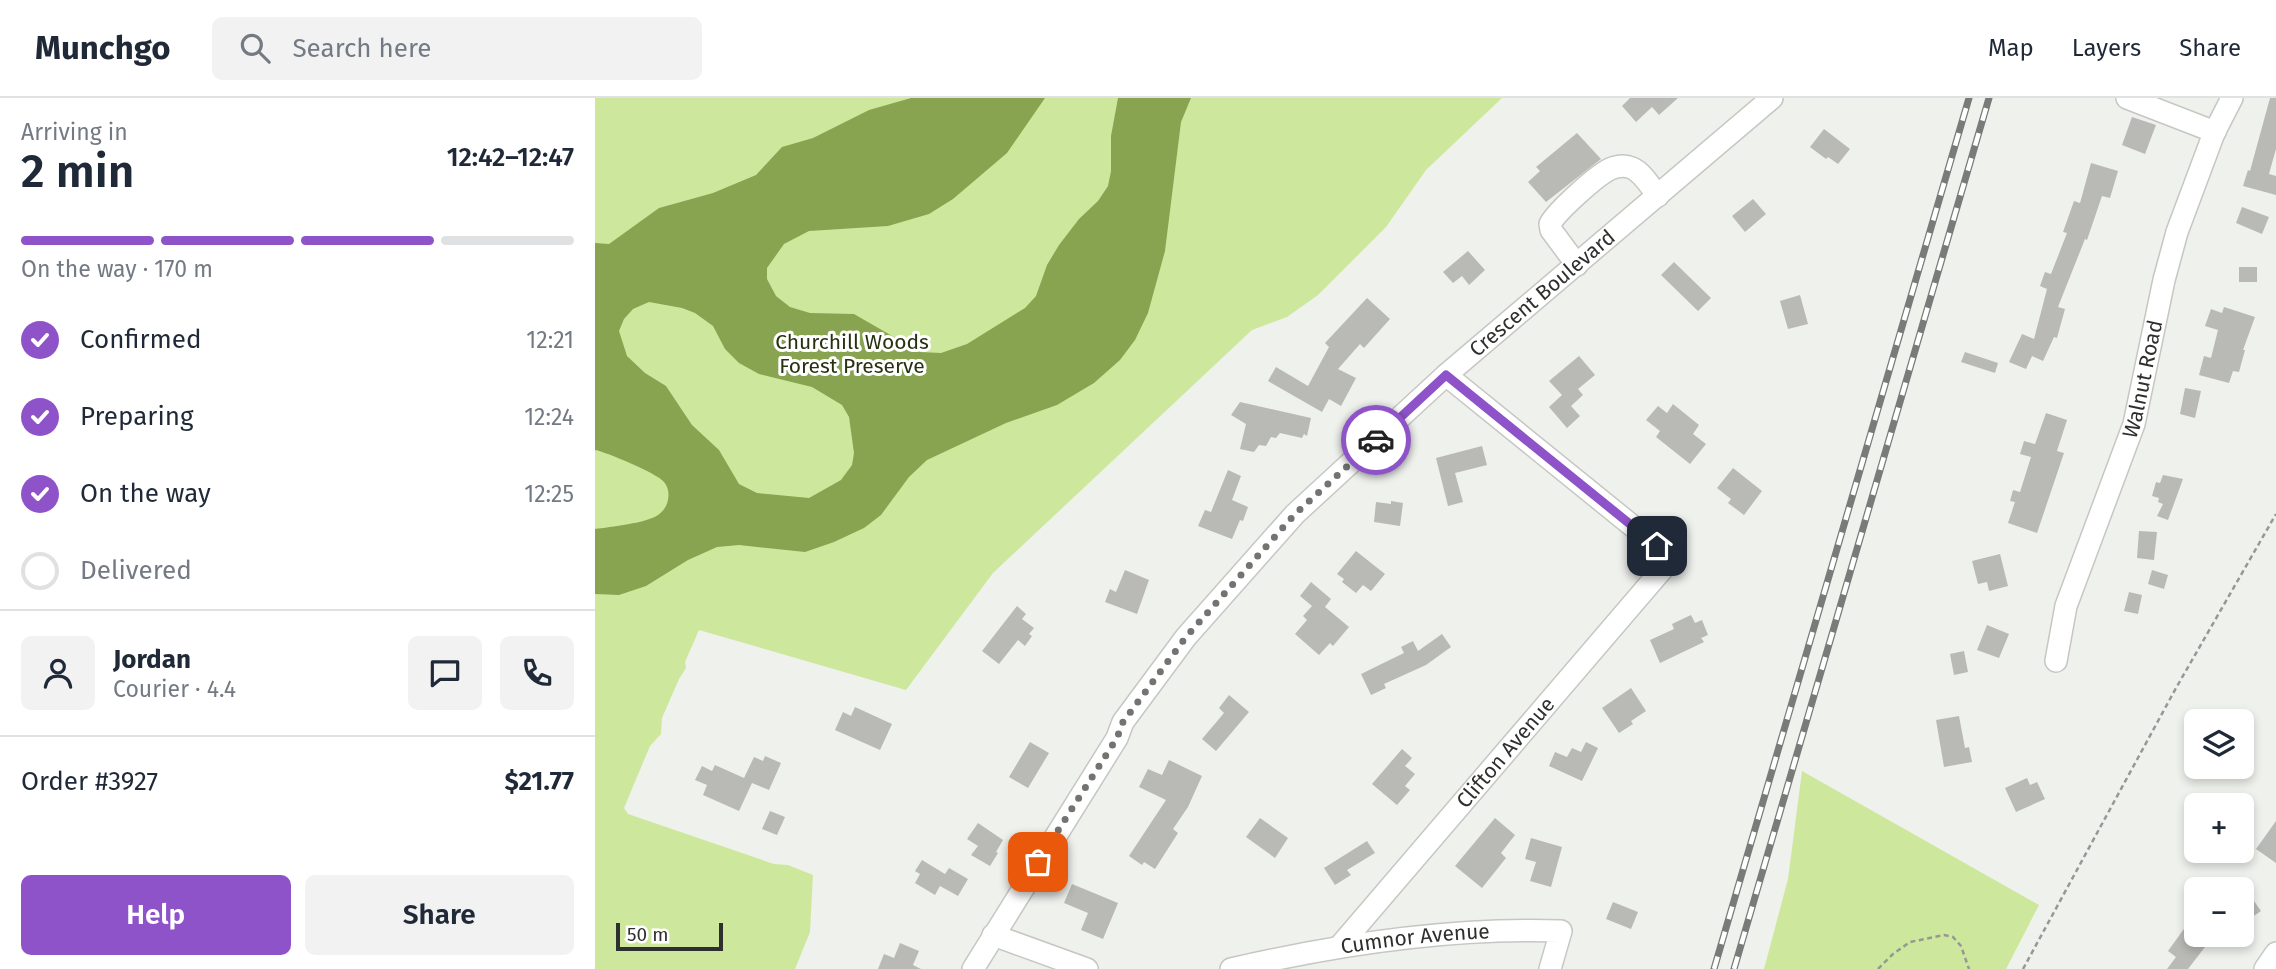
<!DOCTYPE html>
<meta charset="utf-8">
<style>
body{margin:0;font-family:"Fira Sans",sans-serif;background:#f2f2f3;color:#1f2937;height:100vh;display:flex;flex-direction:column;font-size:26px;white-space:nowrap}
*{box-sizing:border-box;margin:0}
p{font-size:23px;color:#747a83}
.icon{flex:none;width:38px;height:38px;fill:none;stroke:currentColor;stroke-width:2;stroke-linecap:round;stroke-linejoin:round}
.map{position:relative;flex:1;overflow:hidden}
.panel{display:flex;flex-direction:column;background:#fff;width:595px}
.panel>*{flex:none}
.fabs{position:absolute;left:1589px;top:611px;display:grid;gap:14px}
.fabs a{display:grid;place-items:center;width:70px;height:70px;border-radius:10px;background:#fff;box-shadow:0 4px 10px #0003;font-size:35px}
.scale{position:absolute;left:21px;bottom:18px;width:107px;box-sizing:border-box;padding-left:7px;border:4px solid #2f302e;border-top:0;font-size:19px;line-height:24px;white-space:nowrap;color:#2f302e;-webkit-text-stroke:5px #fff;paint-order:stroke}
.pin{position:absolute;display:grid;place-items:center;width:60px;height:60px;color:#fff;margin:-30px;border-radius:14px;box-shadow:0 4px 10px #0006}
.courier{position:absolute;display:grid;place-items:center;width:70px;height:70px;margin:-35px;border:5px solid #8f53c9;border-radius:50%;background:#fff;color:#222;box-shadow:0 2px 9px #0007}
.head em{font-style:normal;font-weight:600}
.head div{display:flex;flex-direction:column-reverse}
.head{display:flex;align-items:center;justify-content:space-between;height:119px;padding:0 21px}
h1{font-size:46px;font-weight:600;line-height:52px}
.bar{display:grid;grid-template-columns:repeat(4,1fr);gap:10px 7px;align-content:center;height:84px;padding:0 21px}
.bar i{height:9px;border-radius:5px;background:#e0e1e3}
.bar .selected{background:#8f53c9}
.bar p{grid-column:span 4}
.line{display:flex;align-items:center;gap:18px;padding:0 21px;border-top:2px solid #e0e1e3}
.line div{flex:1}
.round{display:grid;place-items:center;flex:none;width:74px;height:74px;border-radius:10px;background:#f2f2f3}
ol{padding:0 21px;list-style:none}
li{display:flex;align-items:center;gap:21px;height:77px}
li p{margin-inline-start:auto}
li .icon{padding:7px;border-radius:50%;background:#8f53c9;color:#fff;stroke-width:4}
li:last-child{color:#747a83}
li i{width:38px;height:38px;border:4px solid #e0e1e3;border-radius:50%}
.button{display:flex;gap:14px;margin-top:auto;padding:14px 21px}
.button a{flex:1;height:80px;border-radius:10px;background:#8f53c9;color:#fff;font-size:28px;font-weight:600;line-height:80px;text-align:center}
.button a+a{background:#f2f2f3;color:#1f2937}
header{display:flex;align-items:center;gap:42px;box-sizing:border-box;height:98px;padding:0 35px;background:#fff;border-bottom:2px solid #e0e1e3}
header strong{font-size:33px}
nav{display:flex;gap:38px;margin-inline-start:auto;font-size:24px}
.search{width:490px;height:63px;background:#f2f2f3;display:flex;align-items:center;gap:18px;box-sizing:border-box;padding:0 24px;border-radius:10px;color:#747a83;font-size:26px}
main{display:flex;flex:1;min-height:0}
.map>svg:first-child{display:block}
</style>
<header>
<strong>Munchgo</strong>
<div class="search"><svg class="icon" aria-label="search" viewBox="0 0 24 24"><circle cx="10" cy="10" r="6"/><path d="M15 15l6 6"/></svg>Search here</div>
<nav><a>Map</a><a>Layers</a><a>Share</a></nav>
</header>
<main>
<section class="panel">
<div class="head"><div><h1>2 min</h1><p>Arriving in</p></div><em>12:42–12:47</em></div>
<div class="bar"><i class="selected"></i><i class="selected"></i><i class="selected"></i><i></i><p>On the way · 170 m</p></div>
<ol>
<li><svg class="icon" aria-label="check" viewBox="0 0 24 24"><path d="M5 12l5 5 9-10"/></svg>Confirmed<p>12:21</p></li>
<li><svg class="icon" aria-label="check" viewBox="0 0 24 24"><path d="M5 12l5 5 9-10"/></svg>Preparing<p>12:24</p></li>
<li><svg class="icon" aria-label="check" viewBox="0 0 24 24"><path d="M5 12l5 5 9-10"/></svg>On the way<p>12:25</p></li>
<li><i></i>Delivered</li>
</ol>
<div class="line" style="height:126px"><a class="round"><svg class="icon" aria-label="person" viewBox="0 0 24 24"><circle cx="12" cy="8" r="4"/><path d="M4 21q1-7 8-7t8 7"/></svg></a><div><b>Jordan</b><p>Courier · 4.4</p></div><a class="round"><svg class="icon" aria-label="chat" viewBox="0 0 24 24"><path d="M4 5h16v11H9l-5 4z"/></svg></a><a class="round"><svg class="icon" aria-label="phone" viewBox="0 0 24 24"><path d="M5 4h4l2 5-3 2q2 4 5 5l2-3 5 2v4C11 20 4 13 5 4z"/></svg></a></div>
<div class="line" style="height:91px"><div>Order #3927</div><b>$21.77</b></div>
<div class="button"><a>Help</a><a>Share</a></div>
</section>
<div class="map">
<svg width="1681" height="871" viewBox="0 0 1681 871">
<rect width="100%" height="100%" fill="#eff1ed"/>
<path fill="#cde89c" d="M0,0H907L831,72L791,129L723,197L692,219L657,232L398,475L311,592L104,532L90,564L91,570L84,581L67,620L66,636L55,648L29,710L33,716L179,766L193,767L218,777L215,834L200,871H0Z
M1207,673L1444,807L1411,871H1169L1193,781Z"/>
<path fill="#88a451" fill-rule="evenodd" d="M316,0H450L412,55L358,101L334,116L293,128L214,133L189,146L172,170V181L181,198L195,209L215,215L259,216L325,254L346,255L372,246L430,210L441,198L452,167L464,147L484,121L503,103L513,88L516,73V38L523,0H596L586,24L570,153L553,215L540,242L525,262L499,285L462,307L411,325L332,362L314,379L286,417L269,430L239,444L210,454L144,447L122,449L93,462L51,488L24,497L0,496V431C15,429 52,425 63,417C74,410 77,393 69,384C62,375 11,354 0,352V145L14,146L64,110L118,95L161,77L187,49L218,40L274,12ZM54,204L87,210L100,215L118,228L130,251L144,265L164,276L217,289L247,307L254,319L259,355L257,367L246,382L214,400L162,395L144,386L124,352L97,327L71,288L50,275L32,258L24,233L29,221L38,211Z"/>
<path fill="#b9bab6" d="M1035,0H1083L1064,17L1057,9L1041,24L1027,8Z
M1675,0H1681V51L1674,76L1681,78V97L1648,88L1653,72L1655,73Z
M1537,19L1561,27L1550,56L1527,47Z
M1229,31L1255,51L1243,66L1233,59L1231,61L1215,49Z
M982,35L1006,61L951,104L933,84L945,73L941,69Z
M1496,65L1523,73L1515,100L1507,98L1492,142L1490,141L1463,209L1470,211L1462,240L1459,239L1448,263L1437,258L1431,271L1414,264L1427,236L1439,241L1452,191L1445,188L1450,174L1456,176L1472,135L1468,134L1479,103L1485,105Z
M1158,101L1171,116L1150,134L1137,118Z
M1647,109L1674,119L1667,136L1641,125Z
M873,153L890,172L874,187L867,178L858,185L848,174Z
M1079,164L1116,200L1103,213L1066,177Z
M1644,169H1662V184H1644Z
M1205,197L1213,226L1193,231L1185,203Z
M772,200L795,221L769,250L765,246L743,271L761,280L746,308L734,301L727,314L673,283L681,269L713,288L734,249L730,245Z
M1629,209L1660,219L1648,252H1650L1644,274L1638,273L1634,285L1604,277L1609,258L1616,260L1623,232L1610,228L1616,211L1627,215Z
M1370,254L1403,265L1400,275L1366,264Z
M984,258L1000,277L983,291L988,297L976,308L985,318L972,330L954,309L967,297L954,283Z
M1590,290L1606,293L1600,320L1585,316Z
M645,304L716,320L712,338L709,336L707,340L685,335L681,340L676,339L671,348L664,347L659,354L645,351L651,326L636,317Z
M1078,306L1104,327L1098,336L1111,346L1095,366L1061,339L1065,333L1051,322L1063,308L1072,315Z
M1451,315L1472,322L1462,353L1469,355L1442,435L1413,425L1420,404L1415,403L1418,392L1425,394L1436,359L1425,356L1429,343L1440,346Z
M887,348L892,367L860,375L868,404L853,408L841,360Z
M1138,370L1167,393L1149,417L1133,405L1136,401L1122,390Z
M633,372L646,378L637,402L653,409L648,423L645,422L637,441L603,428L610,412L616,414Z
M1568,377L1588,381L1573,422L1562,418L1568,406L1563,404L1564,400L1557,398L1561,384L1565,385Z
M796,403L808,405L805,428L779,424L781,404L796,406Z
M1544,433L1562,434L1559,462L1542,460Z
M761,453L790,476L776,493L768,487L761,495L747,484L749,481L742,476Z
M1405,456L1413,488L1394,493L1392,484L1383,486L1377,463Z
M530,472L554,482L542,516L510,504L515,491L521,494Z
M1557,472L1573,477L1569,491L1553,486Z
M716,484L736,501L730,509L754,529L738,548L735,545L724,557L700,536L712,522L708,518L717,508L705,498Z
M1534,494L1547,497L1543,516L1529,513Z
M422,508L431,516L427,521L439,530L434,536L437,538L430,548L423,542L404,566L387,553Z
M1096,517L1100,525L1107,522L1113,537L1106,540L1109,544L1065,565L1055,542L1079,531L1077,526Z
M1392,527L1414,536L1404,560L1382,552Z
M847,536L856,549L831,567L789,586L791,590L776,597L766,576L809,555L806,549L818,543L823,553Z
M1369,553L1373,574L1359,577L1355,556Z
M1036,590L1051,613L1036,623L1038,626L1024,635L1007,610Z
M634,597L654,614L621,653L607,641L629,615L624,610Z
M260,609L297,626L285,652L240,632L248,614L256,618Z
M1364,618L1370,650L1374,649L1377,664L1349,669L1341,622Z
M435,644L454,655L433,690L414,679Z
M991,644L1003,650L987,683L954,668L960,654L972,659L977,650L986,654Z
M807,651L817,660L810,668L820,676L810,688L815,692L802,707L777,686Z
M170,658L186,665L174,692L157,685L144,713L108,697L112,687L100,682L107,668L117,673L120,667L149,680L159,659L168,663Z
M574,662L607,678L593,709L578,731L583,735L560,771L549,764L547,767L534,758L571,702L544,689L553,671L567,677Z
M1432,680L1435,687L1442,684L1450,701L1421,714L1410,690Z
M175,713L190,719L182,737L167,731Z
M665,720L693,740L680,760L651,739Z
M900,720L920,737L906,755L911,760L887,790L860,768Z
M1681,723V765L1661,751Z
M383,725L408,742L401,754L403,755L395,768L376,757L383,748L372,741Z
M936,740L967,749L956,789L935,783L941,764L930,761Z
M772,743L780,755L752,772L756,777L740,787L729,770Z
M327,762L350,776L354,770L373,781L363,798L345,788L340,797L320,785L325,776L320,773Z
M477,786L523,805L508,841L486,832L493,815L469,805Z
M1654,796L1666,813L1647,826V801Z
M1018,804L1043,814L1036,831L1011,821Z
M1591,828L1601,834V836H1620L1593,871H1572L1581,859L1573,853Z
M305,845L324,853L318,867L326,871H283L289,856L299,860Z"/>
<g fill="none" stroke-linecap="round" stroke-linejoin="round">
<g stroke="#c6c7c3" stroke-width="24">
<g id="minor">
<path d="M1532,0L1620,34"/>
<path d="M982,167L956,132L955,126C962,113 1001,78 1015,71C1022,68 1030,67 1037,70C1048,75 1055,88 1063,98"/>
<path id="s1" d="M1461,563L1471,508L1539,326L1569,182L1582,134L1619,35L1637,0"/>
<path d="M398,837L492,871"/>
<path id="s2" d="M744,849L1077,460L851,277"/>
<path id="s3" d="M378,871L522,640L528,624L591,539L700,416L851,277L1177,0"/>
<path id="s4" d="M636,871C744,846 855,829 966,833L955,871"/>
<path d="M1670,871L1681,855"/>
</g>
</g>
<path stroke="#969895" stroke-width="2.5" stroke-dasharray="5 3.5" stroke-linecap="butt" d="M1283,871L1298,856L1315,844L1349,837L1358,839L1366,848L1374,871
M1428,871L1581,590L1681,416"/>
<use href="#minor" stroke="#fff" stroke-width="21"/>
<g stroke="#797b78" stroke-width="7">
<path id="rail" d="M1119,871L1374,0
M1139,871L1394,0"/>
</g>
<use href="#rail" stroke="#fff" stroke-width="4.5" stroke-dasharray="13" stroke-linecap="butt"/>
</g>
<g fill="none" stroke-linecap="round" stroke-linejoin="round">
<path stroke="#727471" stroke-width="7" stroke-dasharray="0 12.6" d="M443,764L522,640L528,624L591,539L700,416L781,342"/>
<path stroke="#8f53c9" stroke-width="9" d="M781,342L851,277L1062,448"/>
</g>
<g text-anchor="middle" stroke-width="6" stroke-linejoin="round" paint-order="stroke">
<g font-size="21" fill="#2f302e" stroke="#fff">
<text dy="7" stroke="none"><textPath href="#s3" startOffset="891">Crescent Boulevard</textPath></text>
<text dy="7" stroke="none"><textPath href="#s1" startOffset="296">Walnut Road</textPath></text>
<text dy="7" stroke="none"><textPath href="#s2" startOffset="256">Clifton Avenue</textPath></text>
<text dy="7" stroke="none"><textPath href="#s4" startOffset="187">Cumnor Avenue</textPath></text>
</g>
<g font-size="21" fill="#27320f" stroke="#fff">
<text x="257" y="251">Churchill Woods<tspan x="257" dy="24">Forest Preserve</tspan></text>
</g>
</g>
</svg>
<div class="fabs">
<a><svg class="icon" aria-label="layers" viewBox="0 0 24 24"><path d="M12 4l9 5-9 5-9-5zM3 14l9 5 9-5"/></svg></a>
<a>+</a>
<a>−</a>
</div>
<div class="scale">50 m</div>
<div class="pin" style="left:443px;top:764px;background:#ea580c"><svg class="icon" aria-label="bag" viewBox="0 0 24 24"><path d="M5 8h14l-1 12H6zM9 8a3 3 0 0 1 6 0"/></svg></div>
<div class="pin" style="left:1062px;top:448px;background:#1f2937"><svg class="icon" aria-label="home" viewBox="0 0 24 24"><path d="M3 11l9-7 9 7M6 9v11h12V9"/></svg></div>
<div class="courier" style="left:781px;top:342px"><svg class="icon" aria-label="car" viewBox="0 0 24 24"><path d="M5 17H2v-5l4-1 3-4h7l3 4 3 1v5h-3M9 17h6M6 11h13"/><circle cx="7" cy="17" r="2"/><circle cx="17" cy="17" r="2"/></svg></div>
</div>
</main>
